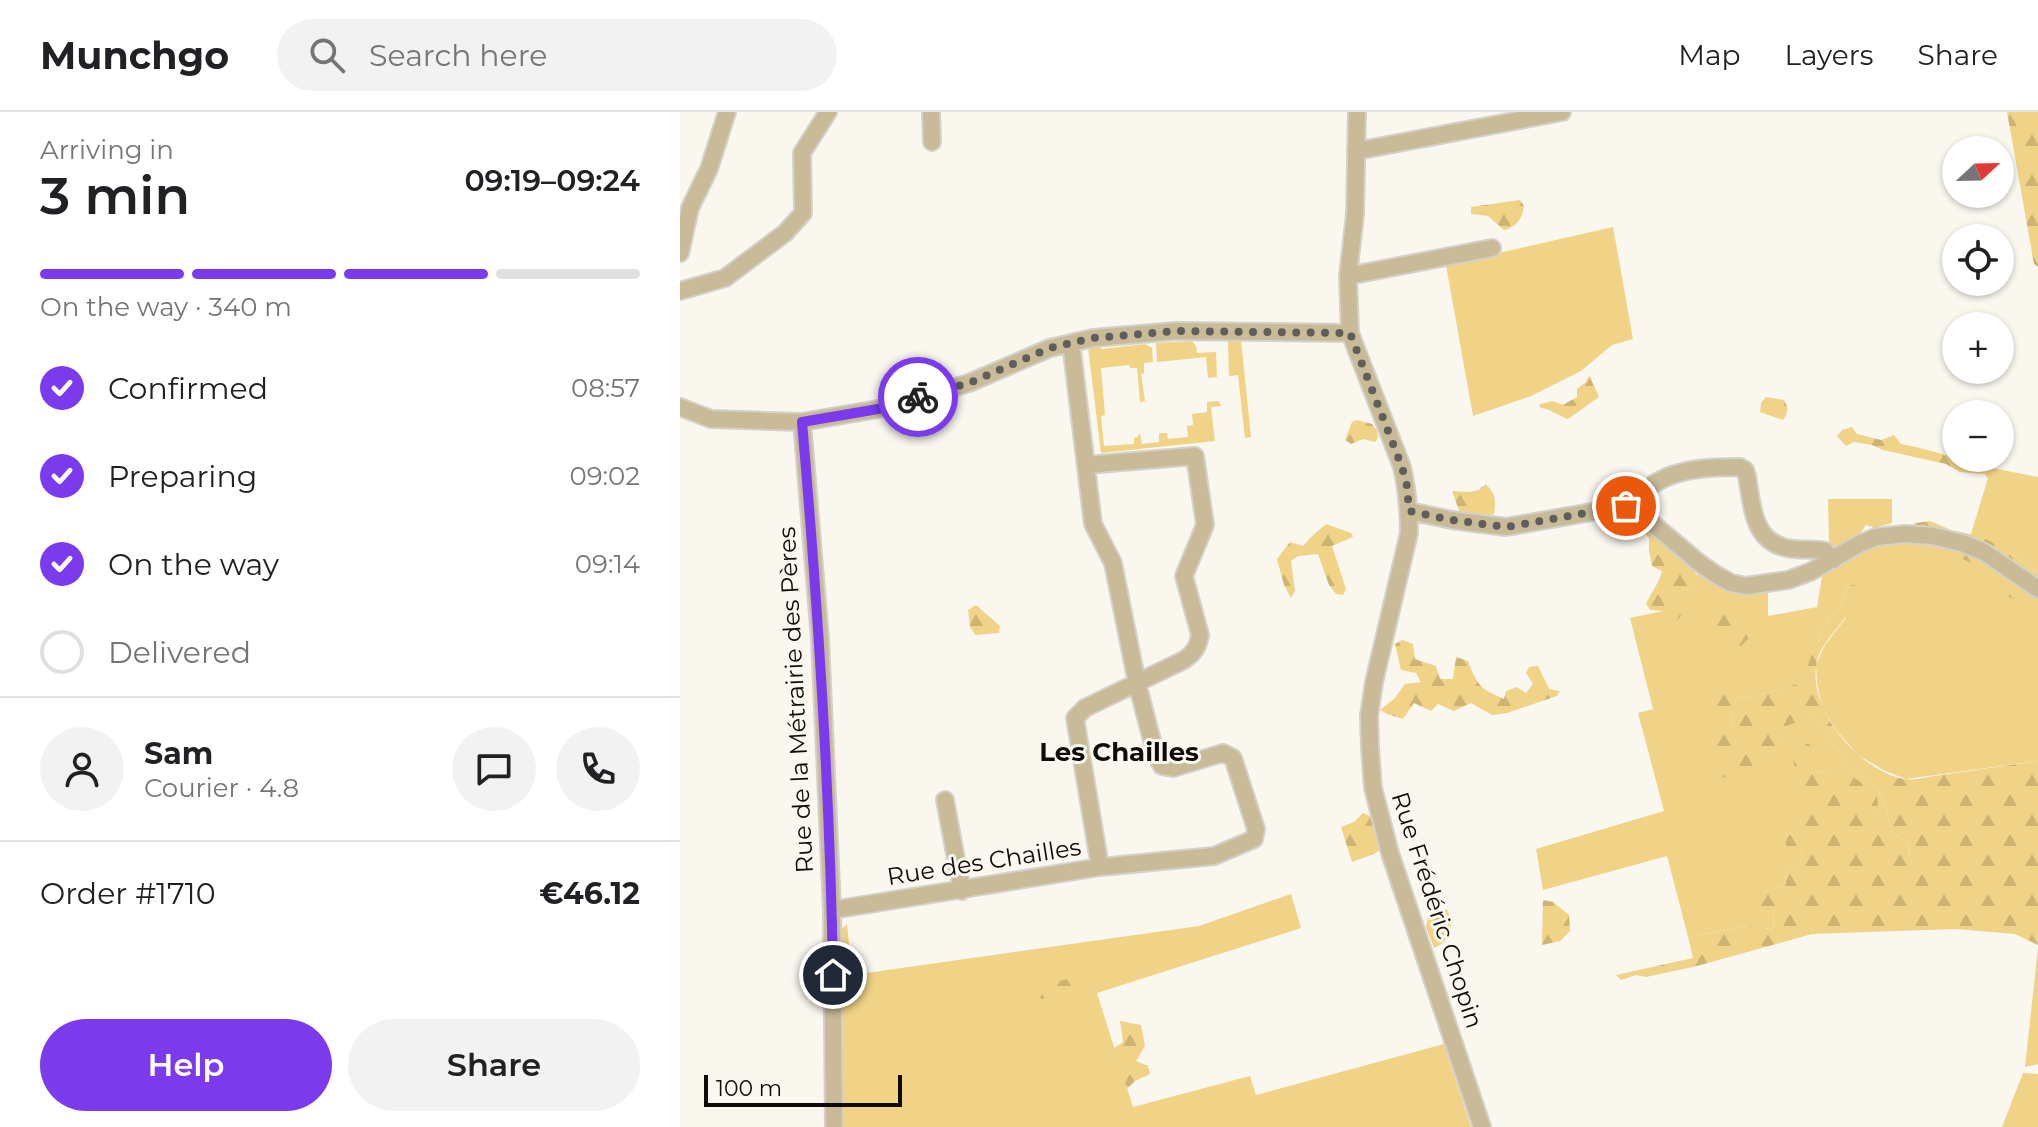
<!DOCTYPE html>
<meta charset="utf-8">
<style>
body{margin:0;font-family:Montserrat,sans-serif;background:#f2f2f2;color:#202124;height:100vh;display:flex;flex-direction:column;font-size:30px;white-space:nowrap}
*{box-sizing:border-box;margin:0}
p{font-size:26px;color:#757577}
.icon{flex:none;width:44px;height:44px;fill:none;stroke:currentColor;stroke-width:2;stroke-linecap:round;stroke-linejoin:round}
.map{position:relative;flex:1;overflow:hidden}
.drawer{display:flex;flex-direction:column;background:#fff;width:680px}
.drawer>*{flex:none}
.needle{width:52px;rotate:68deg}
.fabs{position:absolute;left:1262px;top:24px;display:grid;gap:16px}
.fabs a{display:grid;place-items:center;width:72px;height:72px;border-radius:50%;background:#fff;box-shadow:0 2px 6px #0004;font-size:40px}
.scale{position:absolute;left:24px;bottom:20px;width:198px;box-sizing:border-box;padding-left:8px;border:4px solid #0d0c0a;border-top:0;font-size:22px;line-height:28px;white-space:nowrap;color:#0d0c0a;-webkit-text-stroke:6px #faf7ef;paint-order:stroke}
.pin{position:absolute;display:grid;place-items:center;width:68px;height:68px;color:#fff;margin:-34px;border:4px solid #fff;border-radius:50%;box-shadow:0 2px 8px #0007}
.courier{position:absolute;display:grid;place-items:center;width:80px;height:80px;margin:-40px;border:6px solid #7c3aed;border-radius:50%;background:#fff;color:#222;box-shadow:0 2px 10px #0007}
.summary em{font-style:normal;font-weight:600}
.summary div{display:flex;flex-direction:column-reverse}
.summary{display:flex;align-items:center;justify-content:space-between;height:136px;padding:0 40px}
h1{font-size:52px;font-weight:600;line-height:60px}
.bar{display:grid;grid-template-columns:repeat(4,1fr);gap:12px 8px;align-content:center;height:96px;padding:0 40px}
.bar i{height:10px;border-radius:6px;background:#e0e0e0}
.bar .active{background:#7c3aed}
.bar p{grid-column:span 4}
.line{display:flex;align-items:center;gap:20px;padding:0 40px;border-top:2px solid #e0e0e0}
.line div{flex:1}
.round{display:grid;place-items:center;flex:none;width:84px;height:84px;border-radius:42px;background:#f2f2f2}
ol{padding:0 40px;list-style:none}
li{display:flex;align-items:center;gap:24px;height:88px}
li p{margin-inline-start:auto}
li .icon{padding:8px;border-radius:50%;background:#7c3aed;color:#fff;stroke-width:4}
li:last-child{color:#757577}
li i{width:44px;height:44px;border:4px solid #e0e0e0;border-radius:50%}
.action{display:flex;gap:16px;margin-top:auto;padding:16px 40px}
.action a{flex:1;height:92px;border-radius:48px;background:#7c3aed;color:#fff;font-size:32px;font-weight:600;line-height:92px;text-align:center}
.action a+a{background:#f2f2f2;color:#202124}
header{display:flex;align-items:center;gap:48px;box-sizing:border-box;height:112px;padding:0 40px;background:#fff;border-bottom:2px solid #e0e0e0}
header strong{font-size:38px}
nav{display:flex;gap:44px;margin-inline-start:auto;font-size:28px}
.search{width:560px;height:72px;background:#f2f2f2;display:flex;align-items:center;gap:20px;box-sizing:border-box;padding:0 28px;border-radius:44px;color:#757577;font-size:30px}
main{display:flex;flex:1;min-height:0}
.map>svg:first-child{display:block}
</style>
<header>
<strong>Munchgo</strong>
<div class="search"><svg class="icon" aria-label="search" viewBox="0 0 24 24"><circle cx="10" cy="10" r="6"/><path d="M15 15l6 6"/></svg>Search here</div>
<nav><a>Map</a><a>Layers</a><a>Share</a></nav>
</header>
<main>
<section class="drawer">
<div class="summary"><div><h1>3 min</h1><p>Arriving in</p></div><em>09:19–09:24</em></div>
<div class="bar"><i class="active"></i><i class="active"></i><i class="active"></i><i></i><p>On the way · 340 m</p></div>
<ol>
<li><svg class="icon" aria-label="check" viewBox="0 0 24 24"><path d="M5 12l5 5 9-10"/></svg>Confirmed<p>08:57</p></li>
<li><svg class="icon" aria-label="check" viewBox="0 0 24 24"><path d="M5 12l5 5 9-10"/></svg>Preparing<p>09:02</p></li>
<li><svg class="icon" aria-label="check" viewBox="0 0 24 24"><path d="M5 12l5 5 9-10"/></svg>On the way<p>09:14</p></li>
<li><i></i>Delivered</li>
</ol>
<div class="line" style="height:144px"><a class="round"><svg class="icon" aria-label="person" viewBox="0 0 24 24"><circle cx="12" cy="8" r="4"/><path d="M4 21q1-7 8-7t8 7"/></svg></a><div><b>Sam</b><p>Courier · 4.8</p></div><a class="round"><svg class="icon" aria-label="chat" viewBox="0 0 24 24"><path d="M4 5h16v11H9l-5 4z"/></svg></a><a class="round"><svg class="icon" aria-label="phone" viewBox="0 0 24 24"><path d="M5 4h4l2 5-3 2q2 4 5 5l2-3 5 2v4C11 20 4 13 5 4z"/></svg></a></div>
<div class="line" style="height:104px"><div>Order #1710</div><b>€46.12</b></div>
<div class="action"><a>Help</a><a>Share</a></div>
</section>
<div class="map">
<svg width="1358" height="1015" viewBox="0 0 1358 1015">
<defs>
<pattern id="forest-firs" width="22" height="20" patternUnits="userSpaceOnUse" patternTransform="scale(2)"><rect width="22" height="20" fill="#f1d387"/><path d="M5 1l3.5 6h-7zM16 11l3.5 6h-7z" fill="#cdb473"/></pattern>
</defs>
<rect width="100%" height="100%" fill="#faf7ef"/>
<path fill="#f1d387" d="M933,115L953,227L932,233L901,259L851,284L793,304L766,153Z
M561,228L571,325L565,326L558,263L549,264L548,229Z
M512,229L516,234L517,241L536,240L537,265L528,266L526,245L477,250L476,231Z
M465,232L472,236L473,250L464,251V261L461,262L465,289L460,290L457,256H450L449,253L421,256L425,303L421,304L424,334L454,332V326L458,325V323L460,322L462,332L479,330V321H487L488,327L508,325L507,314L513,313L512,302L527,300V290L539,289L541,294L531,295L535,329L421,341L408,235L418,234L422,237Z
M1307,355L1358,365V461L1330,440L1291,422L1308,366L1304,362L1308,359Z
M1148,387H1212V411L1195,416L1186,413L1174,430L1153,435L1149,432Z
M1224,428L1271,433L1301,445L1340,475L1358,483V649L1226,667L1205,659L1178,643L1156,618L1142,595L1137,571L1136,552L1145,533L1165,507L1168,474L1162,493L1148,507L1129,549L1125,570L1073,585L1056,586L1052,601L1053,617L1080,642L1087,634L1099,635L1106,613L1133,604L1170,655L1197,676L1204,689L1212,721L1227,730L1230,745L1185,715L1198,696L1149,663L1135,658L1129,632L1122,721L1105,724L1106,737L1122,736L1120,751L1105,762L1106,773L1083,781L1094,800L1093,818L1073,813L1008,825L987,744L863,778L856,737L984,699L958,601L973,597L950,506L983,499L1005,477L1045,471L1088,476V504L1137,495L1143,460L1187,433Z
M611,782L621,816L417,881L453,995L570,964L576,983L764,932L791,1015H163L160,818L167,812L172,863L519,814Z
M1358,836V952L1345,955Z
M1343,961L1358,962V1015H1322Z"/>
<path fill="url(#forest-firs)" d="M1327,0H1358V155L1354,152Z
M840,88L844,94C842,107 837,115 824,118L808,104L791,102V95Z
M909,263L919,285L888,307C877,303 870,297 859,295L860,292L873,289L883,293L897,285V277L906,270Z
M1086,285L1104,288C1109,296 1108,301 1103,308L1080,300L1081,291Z
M677,308L692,312L697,319L698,326L695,330L683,327L671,332L665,328L672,310Z
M1172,315L1177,322L1201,328L1214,323L1221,332C1251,337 1278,348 1307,355L1308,359L1304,362L1280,360L1266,352L1203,338L1192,333L1174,330L1166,334L1157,324L1162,318Z
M806,373C816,380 816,391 814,402L801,405L780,401L772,379L790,380L799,378L801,375Z
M1250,409L1271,418L1300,424L1330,440L1358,461V472L1232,415L1235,411Z
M961,410L1012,451L1016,463L1025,461L1039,467L1037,473L1005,477L994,489L1005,500L996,509L983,499L970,498L966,492C971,480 979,472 982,459L972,454L969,439V426L956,412Z
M646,412L671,421L673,425L652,434L666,477L663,483L656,482L649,473L638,442L618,444L611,449L615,479L611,486L604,473L597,447L610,430L623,434L631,425Z
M1247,431C1267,433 1287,436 1304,447C1324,460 1335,473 1358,483V496L1352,497L1348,493L1324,483L1312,462L1285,448L1254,442L1245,436Z
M1159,450L1166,453C1165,470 1155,480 1145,492H1138L1143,460Z
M1175,473C1179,506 1140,523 1136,554C1130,601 1179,658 1224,667C1235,669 1250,664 1261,663C1293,658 1326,654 1358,649V833L1335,822L1275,817L1132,822L1017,854L966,865L956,863L941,868L936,863L1013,846L1008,825L1073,813L1093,818L1094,800L1069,805L1067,792L1083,781L1106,773L1105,762L1120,751L1122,737H1106L1105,724L1122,720L1113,644L1118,630L1129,632L1139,645L1135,658L1149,663L1164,659L1197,681L1198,696L1186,715L1230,744L1227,730L1212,721L1204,689L1197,676L1170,655L1133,604L1106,614L1099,635V648L1091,646L1086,635L1080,642L1083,656L1036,667L1026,629L1039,618L1053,616L1052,602L1039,613L1028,601L1018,599L1019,591L1033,592L1043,581L1051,582L1056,586L1073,585L1124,570L1129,549L1148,507L1162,493L1168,474Z
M296,493L320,514L319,521L295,523L290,515L288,498Z
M1046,497L1067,504L1071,511L1070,525L1061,534L1053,537C1037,523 1035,520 1038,498Z
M722,528L733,532L735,547L756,554L760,567H773L776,545L788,549C798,574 799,576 824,587L826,579L837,575L846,581L853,572L846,561L849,555L858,554L869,577L880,579L877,584L827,601L812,603L791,591L774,599L758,592L751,599L734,591L723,607L707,602L700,598L714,587L725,572L741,570L736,561L721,558L715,532Z
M683,701L690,704L700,738L694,742L672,750L661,715L674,710Z
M863,788L873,790L889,803L890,819L880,829L862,833Z
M767,797C774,813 772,829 754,836L746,815L748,806Z
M409,862L413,875L407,879L380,881L363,887L353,884V878L363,873Z
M440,909L461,913L465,934L456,949L468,954L470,962L455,969L447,977L434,936L443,930Z"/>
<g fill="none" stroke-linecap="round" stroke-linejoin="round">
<g stroke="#d4d1ca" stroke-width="20">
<path id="minor" d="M251,0L252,30
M677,0L675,102L668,164L670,221L722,355C727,377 729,398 729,421L694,570L689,604L690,636L693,676L710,741L802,1015
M676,39L882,0
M0,141L10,96L29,57L47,0
M668,164L812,136
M0,179L45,166L105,121L123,101L122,41L148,0
M391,231L413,412L433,451L457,571L476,644L482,654L493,656L543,641L553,646L576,717L574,727L534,744L420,755
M0,295L31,307L122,310L198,297L289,271L370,236L413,226L496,219L670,221
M122,310L140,527L152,798L154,1015
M946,394C956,386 965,377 977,370C1001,356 1032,355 1060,355L1065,358L1067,364C1072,392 1072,429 1107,436C1119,439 1132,436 1145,439L1153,448
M729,399L772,408L826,415L946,394L966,406L1018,450L1035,462L1051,471L1066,474L1108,468L1130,460L1179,432L1196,425L1226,422L1253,424L1282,431L1304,440L1358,477
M265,688L282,779
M152,798L420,755L395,606L405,596L504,548C514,541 518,535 520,523L504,464L525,413L515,344L406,353"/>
</g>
<use href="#minor" stroke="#c9bb98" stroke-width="16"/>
</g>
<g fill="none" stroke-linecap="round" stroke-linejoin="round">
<path stroke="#605e5a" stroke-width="8" stroke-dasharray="0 14.4" d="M238,285L289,271L370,236L413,226L496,219L670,221L722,355L727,374L729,399L772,408L826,415L946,394"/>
<path stroke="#7c3aed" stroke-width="10" d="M153,863C150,678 138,494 122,310L198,297L238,285"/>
</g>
<g text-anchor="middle" stroke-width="6" stroke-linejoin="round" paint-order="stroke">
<g font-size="24" fill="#0d0c0a" stroke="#faf7ef">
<text transform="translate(116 588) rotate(-93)" y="8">Rue de la Métrairie des Pères</text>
<text transform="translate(304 750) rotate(-9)" y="8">Rue des Chailles</text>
<text transform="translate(757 798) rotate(72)" y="8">Rue Frédéric Chopin</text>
</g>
<g font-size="26" font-weight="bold" fill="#0d0c0a" stroke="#faf7ef">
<text x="439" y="649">Les Chailles</text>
</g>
</g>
</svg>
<div class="fabs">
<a><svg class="needle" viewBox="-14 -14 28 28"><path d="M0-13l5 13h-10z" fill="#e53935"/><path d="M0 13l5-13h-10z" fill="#757577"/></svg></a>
<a><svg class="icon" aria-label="locate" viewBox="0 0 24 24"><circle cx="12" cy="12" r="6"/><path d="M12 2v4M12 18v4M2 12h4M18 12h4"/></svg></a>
<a>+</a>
<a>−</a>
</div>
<div class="scale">100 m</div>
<div class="pin" style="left:946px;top:394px;background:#ea580c"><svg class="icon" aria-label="bag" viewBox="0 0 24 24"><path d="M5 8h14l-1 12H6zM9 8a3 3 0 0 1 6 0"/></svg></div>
<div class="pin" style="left:153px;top:863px;background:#1f2937"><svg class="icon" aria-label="home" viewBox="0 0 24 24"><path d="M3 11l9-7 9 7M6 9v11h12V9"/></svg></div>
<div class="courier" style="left:238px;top:285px"><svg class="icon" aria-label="bike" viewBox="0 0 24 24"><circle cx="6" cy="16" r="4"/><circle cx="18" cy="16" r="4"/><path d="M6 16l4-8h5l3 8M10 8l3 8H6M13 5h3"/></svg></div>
</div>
</main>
